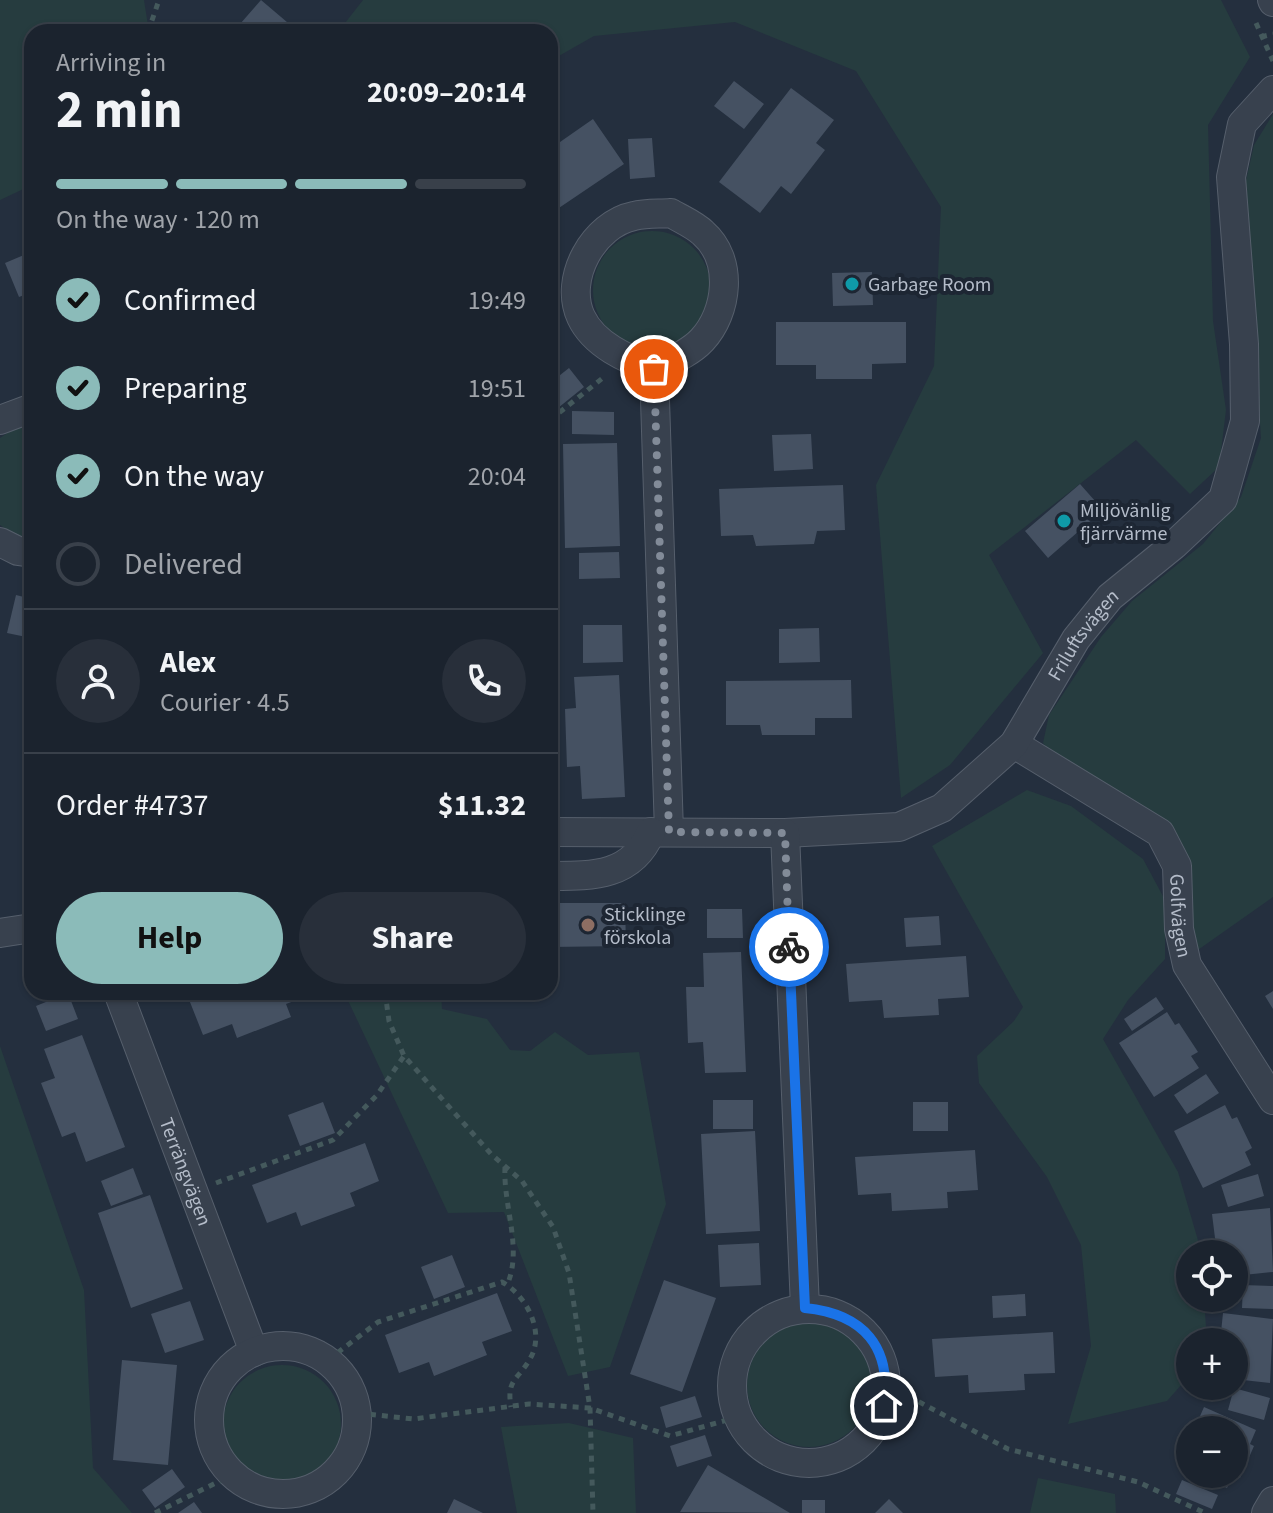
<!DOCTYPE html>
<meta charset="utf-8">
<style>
body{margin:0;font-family:"Source Sans 3",sans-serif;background:#282f3a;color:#f1f3f6;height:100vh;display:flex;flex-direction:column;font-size:30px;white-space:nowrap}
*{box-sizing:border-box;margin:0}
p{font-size:26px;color:#a0a4aa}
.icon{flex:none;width:44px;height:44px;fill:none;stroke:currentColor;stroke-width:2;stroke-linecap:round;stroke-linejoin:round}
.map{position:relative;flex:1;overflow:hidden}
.panel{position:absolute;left:24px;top:24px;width:534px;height:976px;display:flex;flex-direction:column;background:#1b232e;border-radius:24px;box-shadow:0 2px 6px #0004,0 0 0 2px #39404a}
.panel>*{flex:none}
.controls{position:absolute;left:1176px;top:1240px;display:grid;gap:16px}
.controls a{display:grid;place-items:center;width:72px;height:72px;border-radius:50%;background:#1b232e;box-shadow:0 2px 6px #0004,0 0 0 2px #39404a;font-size:40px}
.pin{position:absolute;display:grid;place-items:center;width:68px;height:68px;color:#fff;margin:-34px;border:4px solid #fff;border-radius:50%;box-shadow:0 2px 8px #0007}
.courier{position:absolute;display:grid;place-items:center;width:80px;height:80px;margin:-40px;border:6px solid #1a73e8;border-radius:50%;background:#fff;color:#222;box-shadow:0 2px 10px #0007}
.summary em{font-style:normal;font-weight:700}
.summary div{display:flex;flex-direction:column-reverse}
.summary{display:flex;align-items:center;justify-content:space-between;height:136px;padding:0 32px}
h1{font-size:52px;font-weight:700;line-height:60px}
.bar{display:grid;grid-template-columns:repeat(4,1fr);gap:12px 8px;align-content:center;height:96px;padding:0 32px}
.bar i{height:10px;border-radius:6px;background:#39404a}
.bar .on{background:#8bbbb9}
.bar p{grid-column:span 4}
.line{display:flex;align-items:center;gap:20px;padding:0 32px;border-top:2px solid #39404a}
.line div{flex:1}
.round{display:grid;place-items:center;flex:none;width:84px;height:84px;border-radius:42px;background:#282f3a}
ol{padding:0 32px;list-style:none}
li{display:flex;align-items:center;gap:24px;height:88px}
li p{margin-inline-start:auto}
li .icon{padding:8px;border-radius:50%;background:#8bbbb9;color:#111;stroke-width:4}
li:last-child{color:#a0a4aa}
li i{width:44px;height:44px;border:4px solid #39404a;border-radius:50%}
.action{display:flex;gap:16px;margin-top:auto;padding:16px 32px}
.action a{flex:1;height:92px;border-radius:48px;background:#8bbbb9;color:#111;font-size:32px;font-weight:700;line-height:92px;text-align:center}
.action a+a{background:#282f3a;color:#f1f3f6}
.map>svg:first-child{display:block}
</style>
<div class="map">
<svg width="1273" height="1513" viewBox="0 0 1273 1513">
<rect width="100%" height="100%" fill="#242f3e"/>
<path fill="#263c3f" d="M0,0H144L149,32H32V185L0,200Z
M363,0H1221L1250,57L1208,125L1213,321L1226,410L1219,467L1190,494L1136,440L989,555L1043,653L950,765L901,798L876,485L934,366L941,207L856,71L735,22L594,36L550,61V32H338Z
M1273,114V897L1195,952L1189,872L1055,757L1043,743L1049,715L1101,637L1132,601L1203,544L1241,497L1261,438L1245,185L1254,145Z
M593 290a59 59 0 1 1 118 0a59 59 0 1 1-118 0Z
M32,423V539L18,537L0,525V438L18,426Z
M1027,790L1071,806L1143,859L1165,900V959L1128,1000L1103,1039L1178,1172L1202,1254H1190V1298H1204L1207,1342H1190V1375L1167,1401L1068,1424L1091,1346L1081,1245L1047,1177L979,1083L977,1056L1014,1021L1023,1007L932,846Z
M344,992H441L442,1009L487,1019L510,1050L530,1051L555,1032L588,1055L639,1052L666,1204L610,1367L568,1376L504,1212L448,1213Z
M0,1046L84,1290L93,1468L132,1513H0Z
M747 1385a62 62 0 1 1 124 0a62 62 0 1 1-124 0Z
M223 1424a59 59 0 1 1 118 0a59 59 0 1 1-118 0Z
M569,1423L633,1438L636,1513H517L501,1427Z
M1038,1478L1115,1494L1116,1513H1030Z"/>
<path fill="#455162" d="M261,0L294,28L290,32H233Z
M734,81L764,104L744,129L714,106Z
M791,88L834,120L816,143L825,150L791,194L781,186L760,213L719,182Z
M593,119L624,164L550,214V149Z
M652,138L655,177L630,179L628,139Z
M31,252L32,292L19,297L5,263Z
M872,272L873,305L833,306L832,273Z
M776,322H906V363L872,364V379H816V365H776Z
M569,368L584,387L553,412L550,383Z
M572,411L614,412V435L572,434Z
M811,434L813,469L774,471L772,435Z
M617,443L620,546L565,548L563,444Z
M1080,484L1103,510L1048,558L1025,531Z
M843,485L845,530L817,531L814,544L756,546L753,535L721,536L719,489Z
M619,552L620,578L579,579V553Z
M16,595L32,599L31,638L7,633Z
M583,625H622L623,662L583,663Z
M819,628L820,662L779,663V629Z
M619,675L625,797L582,799L580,766L567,767L565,709L576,708L574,677Z
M851,680L852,718H815V735H762L760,725H726V681Z
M550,903H625L626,946L550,947Z
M707,909H742L743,938H707Z
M939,916L941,945L906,947L904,918Z
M741,952L746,1072L705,1073L703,1042L688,1043L686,987H704L703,953Z
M966,956L969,997L938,999L939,1015L884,1018L882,1000L849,1002L846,964Z
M1273,991V1009L1265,996Z
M201,992H318L286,1004L291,1017L237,1038L232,1024L203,1035L188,997Z
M68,993L78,1019L46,1031L36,1006Z
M1156,997L1164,1009L1132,1031L1124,1019Z
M1167,1012L1175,1025L1179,1023L1198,1052L1191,1056L1199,1068L1154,1097L1119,1043Z
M82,1035L125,1147L86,1162L75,1132L62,1137L41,1083L55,1078L44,1049Z
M1206,1074L1219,1093L1187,1114L1174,1095Z
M713,1100H753V1129H713Z
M323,1102L335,1133L300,1146L288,1115Z
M913,1102H948V1131H913Z
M1225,1105L1232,1119L1237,1117L1252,1148L1245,1152L1251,1165L1203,1188L1174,1131Z
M755,1131L760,1231L706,1234L701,1134Z
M365,1143L379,1181L350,1193L355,1206L301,1226L296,1212L267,1223L252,1185Z
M975,1150L978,1190L947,1192L948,1208L892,1211L891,1193L858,1195L855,1157Z
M133,1168L143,1194L111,1206L101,1181Z
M1258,1174L1264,1196L1228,1207L1221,1185Z
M150,1195L183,1289L131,1308L98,1213Z
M1270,1208L1273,1272L1234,1276V1254H1217L1212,1214Z
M759,1243L761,1285L720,1287L718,1245Z
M452,1255L465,1287L434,1299L421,1267Z
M664,1280L716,1298L682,1392L630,1374Z
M1243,1285L1273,1286V1309L1242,1308Z
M497,1293L512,1331L482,1342L487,1355L434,1376L429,1362L399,1373L385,1335Z
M1025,1294L1026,1316L993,1318L992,1296Z
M190,1301L204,1340L165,1353L151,1314Z
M1223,1313L1273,1319L1270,1383L1234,1379V1342H1220Z
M1053,1332L1055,1373L1024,1374L1025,1390L969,1393L968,1375L935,1377L932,1339Z
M122,1360L177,1365L168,1465L113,1460Z
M1234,1388L1270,1398L1264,1420L1228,1410Z
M695,1396L702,1417L666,1428L660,1407Z
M1204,1407L1256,1430L1250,1444L1254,1446L1240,1478L1234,1475V1430H1194Z
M705,1435L712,1456L677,1467L670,1446Z
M1190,1438V1471L1178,1465Z
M708,1465L790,1513L680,1512Z
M172,1469L185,1487L155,1508L142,1490Z
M1197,1474H1233L1227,1488Z
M1182,1480L1218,1495L1212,1509L1176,1494Z
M454,1499L483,1513H447Z
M889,1499L903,1513H875Z
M802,1500H825V1513H802Z
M194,1502L202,1513H178Z"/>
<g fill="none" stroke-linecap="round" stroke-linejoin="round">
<g stroke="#565f6c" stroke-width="30">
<g id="minor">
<path d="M1272,0L1273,2"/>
<path d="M671,213C681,219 695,225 703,233C734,260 728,312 702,340C690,353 670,361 654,369C627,359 594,345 581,317C563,278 594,224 634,216C646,213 659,214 671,213Z"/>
<path d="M654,369L669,832"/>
<path d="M0,420L32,408"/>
<path d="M0,542L18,551L32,553"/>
<path id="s1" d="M1014,744L1160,833L1177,866L1179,929L1187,965L1273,1100"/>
<path id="s2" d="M550,832L785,833L899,827L942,808L1014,744L1076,639L1110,597L1174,545L1223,499L1245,421L1244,344L1231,177L1242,124L1273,90"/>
<path d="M785,833L805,1308"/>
<path d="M550,876C592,876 632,877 651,832"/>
<path d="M0,933L32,928"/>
<path id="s3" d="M118,992L254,1352"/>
<circle cx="809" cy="1386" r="77"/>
<circle cx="283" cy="1420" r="74"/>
<path d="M1266,1513L1273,1501"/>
</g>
</g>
<path stroke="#44595c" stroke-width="5" stroke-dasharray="6 6" stroke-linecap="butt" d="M1256,23L1273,61
M148,32L159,0
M1261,37L1273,34
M550,420L604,377
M385,992L389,1021L404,1056L491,1154L522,1181L553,1227L569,1273L590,1408L593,1513
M505,1167C503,1206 523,1249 507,1285
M216,1183L333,1140L377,1095L404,1056
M328,1360L378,1322L502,1282C526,1295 545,1331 531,1357C519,1380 506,1378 511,1407
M887,1385L1008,1449L1138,1482L1205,1513
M358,1413L413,1419L529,1404L590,1408L670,1436L738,1417
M155,1513L232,1475"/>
<use href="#minor" stroke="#38414e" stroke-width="28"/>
</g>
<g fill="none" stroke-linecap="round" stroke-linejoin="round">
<path stroke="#828b98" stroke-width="8" stroke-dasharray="0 14.4" d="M654,369L669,832L785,833L789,947"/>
<path stroke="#1a73e8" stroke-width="10" d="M789,947L805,1308C864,1314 892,1347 884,1406"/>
</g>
<g fill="#0f9aa8" stroke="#1d2633" stroke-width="3">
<circle cx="852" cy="284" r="8"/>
<circle cx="1064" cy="521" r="8"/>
</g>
<circle fill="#8d6e63" stroke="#1d2633" stroke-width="3" cx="588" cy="925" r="8"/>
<g text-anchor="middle" stroke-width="8" stroke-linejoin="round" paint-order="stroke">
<g font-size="20" fill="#b4bcc9" stroke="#1d2633" text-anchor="start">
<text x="868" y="291">Garbage Room</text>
<text x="1080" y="517">Miljövänlig<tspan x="1080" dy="23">fjärrvärme</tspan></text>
<text x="604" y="921">Sticklinge<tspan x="604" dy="23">förskola</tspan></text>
</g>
<g font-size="20" fill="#b4bcc9" stroke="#1d2633">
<text dy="7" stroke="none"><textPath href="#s2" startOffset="622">Friluftsvägen</textPath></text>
<text dy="7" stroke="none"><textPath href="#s1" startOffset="258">Golfvägen</textPath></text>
<text dy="7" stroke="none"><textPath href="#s3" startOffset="192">Terrängvägen</textPath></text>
</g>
</g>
</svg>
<div class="controls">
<a><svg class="icon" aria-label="locate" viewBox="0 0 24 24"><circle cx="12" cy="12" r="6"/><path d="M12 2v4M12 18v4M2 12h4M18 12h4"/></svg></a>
<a>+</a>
<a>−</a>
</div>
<div class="pin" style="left:654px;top:369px;background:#ea580c"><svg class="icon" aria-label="bag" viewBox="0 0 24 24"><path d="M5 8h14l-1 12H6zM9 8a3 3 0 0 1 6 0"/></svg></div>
<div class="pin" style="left:884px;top:1406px;background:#1f2937"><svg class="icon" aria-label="home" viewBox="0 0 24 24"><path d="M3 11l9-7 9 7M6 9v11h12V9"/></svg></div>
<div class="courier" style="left:789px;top:947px"><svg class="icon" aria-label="bike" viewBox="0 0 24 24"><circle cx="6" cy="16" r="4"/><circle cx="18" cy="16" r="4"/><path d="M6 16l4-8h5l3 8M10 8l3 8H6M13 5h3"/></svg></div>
<section class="panel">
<div class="summary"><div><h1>2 min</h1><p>Arriving in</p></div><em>20:09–20:14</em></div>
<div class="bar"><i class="on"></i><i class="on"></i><i class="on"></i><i></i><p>On the way · 120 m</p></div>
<ol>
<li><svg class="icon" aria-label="check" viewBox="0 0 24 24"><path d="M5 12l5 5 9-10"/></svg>Confirmed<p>19:49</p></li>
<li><svg class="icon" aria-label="check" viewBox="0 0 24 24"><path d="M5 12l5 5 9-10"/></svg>Preparing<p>19:51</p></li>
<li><svg class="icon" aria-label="check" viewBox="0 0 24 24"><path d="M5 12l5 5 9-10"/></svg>On the way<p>20:04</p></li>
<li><i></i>Delivered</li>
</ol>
<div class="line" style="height:144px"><a class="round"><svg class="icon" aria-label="person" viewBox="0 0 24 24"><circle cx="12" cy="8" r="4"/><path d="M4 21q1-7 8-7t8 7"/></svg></a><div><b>Alex</b><p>Courier · 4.5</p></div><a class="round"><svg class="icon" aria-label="phone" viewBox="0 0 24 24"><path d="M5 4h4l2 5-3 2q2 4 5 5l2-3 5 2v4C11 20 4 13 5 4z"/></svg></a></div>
<div class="line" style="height:104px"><div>Order #4737</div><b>$11.32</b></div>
<div class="action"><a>Help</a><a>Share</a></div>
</section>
</div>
